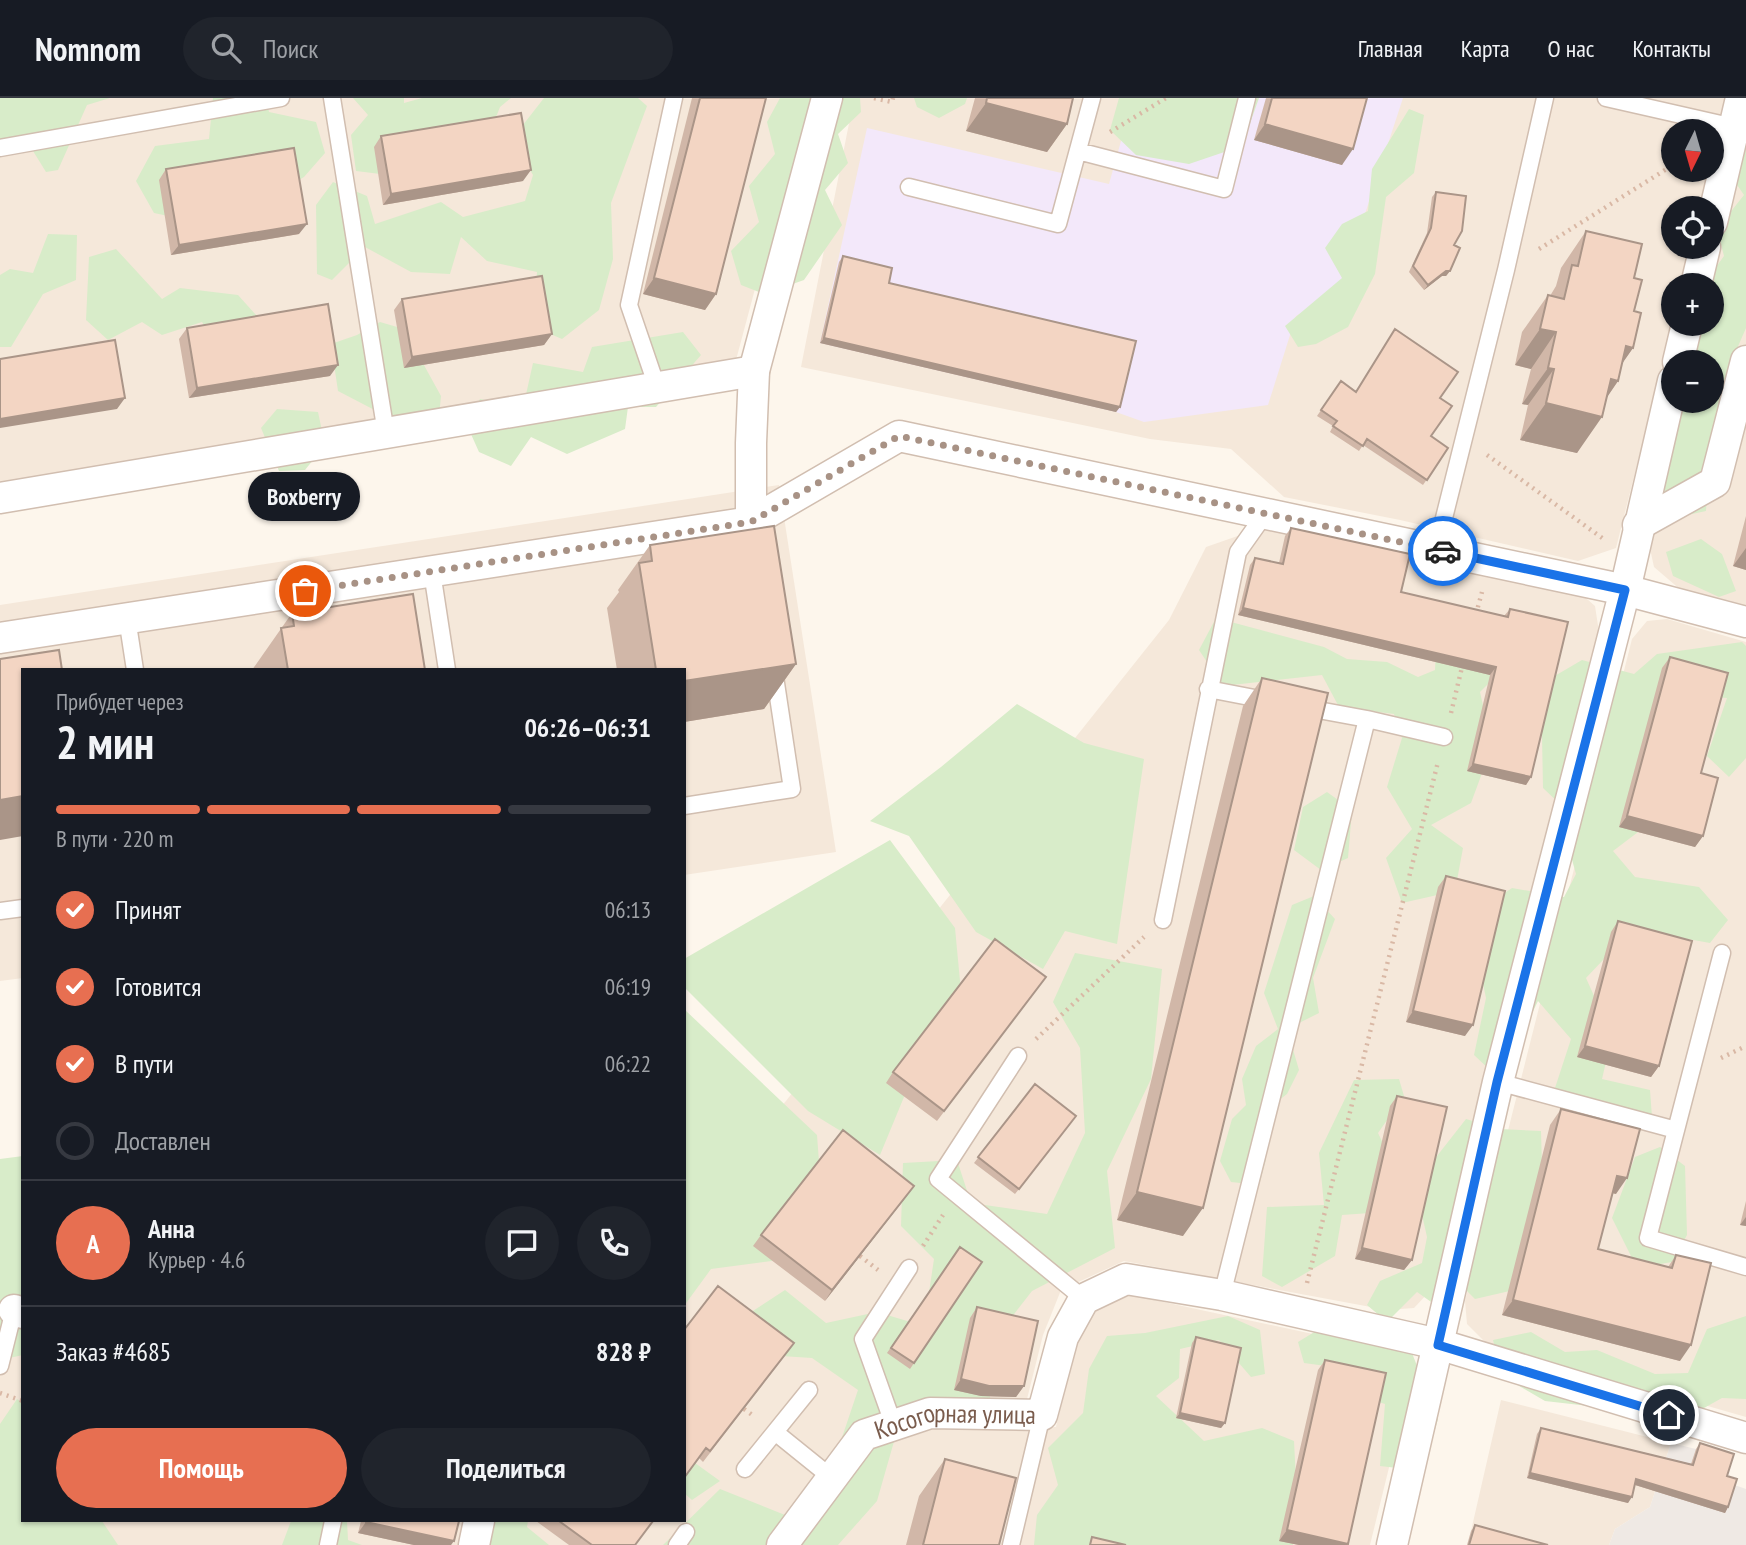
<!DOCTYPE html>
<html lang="ru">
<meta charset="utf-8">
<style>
body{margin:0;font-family:"PT Sans Narrow",sans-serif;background:#20242c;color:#f1f3f6;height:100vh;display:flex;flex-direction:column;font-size:26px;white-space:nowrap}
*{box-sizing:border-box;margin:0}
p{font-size:23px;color:#9ea1a6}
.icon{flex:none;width:38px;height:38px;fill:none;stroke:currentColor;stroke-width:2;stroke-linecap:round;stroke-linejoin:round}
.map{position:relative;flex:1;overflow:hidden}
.side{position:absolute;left:21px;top:570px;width:665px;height:854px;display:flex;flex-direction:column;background:#171b24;border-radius:0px;box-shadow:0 2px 5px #0004}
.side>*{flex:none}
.needle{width:46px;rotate:185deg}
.fabs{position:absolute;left:1661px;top:21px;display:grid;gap:14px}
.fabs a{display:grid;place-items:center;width:63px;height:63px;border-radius:50%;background:#171b24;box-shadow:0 2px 5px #0004;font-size:35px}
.pin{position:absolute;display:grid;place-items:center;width:60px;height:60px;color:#fff;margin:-30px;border:4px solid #fff;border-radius:50%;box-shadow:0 2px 7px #0007}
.courier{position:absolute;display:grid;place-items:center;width:70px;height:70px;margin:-35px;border:5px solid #1a73e8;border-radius:50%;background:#fff;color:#222;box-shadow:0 2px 9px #0007}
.bubble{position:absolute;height:49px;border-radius:24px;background:#171b24;box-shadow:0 2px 5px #0004;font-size:23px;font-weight:600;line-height:49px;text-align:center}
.head em{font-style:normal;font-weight:600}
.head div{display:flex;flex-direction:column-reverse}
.head{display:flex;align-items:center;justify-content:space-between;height:119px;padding:0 35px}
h1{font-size:46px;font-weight:600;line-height:52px}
.bar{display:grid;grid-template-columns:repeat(4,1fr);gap:10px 7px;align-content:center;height:84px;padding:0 35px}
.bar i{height:9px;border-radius:5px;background:#363941}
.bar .active{background:#e76f51}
.bar p{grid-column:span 4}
.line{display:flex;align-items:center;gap:18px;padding:0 35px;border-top:2px solid #363941}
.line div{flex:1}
.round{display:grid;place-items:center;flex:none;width:74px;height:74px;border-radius:37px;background:#20242c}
ol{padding:0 35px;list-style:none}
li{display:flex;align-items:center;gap:21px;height:77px}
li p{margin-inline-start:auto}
li .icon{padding:7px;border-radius:50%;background:#e76f51;color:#fff;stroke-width:4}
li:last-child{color:#9ea1a6}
li i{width:38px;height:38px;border:4px solid #363941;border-radius:50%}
.button{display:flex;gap:14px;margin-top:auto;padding:14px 35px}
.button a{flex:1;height:80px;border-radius:42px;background:#e76f51;color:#fff;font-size:28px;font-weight:600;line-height:80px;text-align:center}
.button a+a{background:#20242c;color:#f1f3f6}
header{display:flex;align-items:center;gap:42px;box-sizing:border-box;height:98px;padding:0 35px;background:#171b24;border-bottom:2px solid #363941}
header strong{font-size:33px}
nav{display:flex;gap:38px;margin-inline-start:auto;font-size:24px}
.search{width:490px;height:63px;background:#20242c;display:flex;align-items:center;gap:18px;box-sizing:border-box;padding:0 24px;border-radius:38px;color:#9ea1a6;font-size:26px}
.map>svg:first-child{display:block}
</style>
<header>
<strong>Nomnom</strong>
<div class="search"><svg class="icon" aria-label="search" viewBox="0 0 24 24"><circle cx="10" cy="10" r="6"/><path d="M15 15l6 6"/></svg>Поиск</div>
<nav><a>Главная</a><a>Карта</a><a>О нас</a><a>Контакты</a></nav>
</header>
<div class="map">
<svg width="1746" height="1447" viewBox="0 0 1746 1447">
<rect width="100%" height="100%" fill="#fdf6ec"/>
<path fill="#f5e8da" d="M0,0H806L736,262L0,386Z
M854,0H1728L1712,69V33H1673V72H1711L1701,110H1673V149H1692L1682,187H1673V224L1616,450L1578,463L1400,422L1284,399L1231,351L1150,341L801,269Z
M1746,44V510L1682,493L1654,469L1649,446L1684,303H1712V264H1693L1702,226H1712V187Z
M779,387L836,754L684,777V572H23V880L0,883V507Z
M1278,424L1579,494L1595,508L1599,534L1429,1194L1414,1210L1387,1212L1124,1163L1061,1192L1043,1237L1025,1309L927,1300L766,1447H516L508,1423H684V1131L1169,522L1206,449Z
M1667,521L1746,544V1319L1485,1244L1467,1226L1465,1203L1632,541L1647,523Z
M1131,1197L1392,1253L1410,1284L1370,1447H802L873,1350L938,1330L1056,1329L1076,1245L1096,1212Z
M0,1227L23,1233V1423H466L460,1447H24L0,1430Z
M1501,1302L1671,1345L1650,1409L1615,1431L1609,1447H1524L1471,1433Z"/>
<path fill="#efe9e4" d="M1671,1345L1696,1351L1723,1383L1746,1391V1447H1609L1615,1431L1650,1409Z"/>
<path fill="#f3e8fa" d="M1133,0H1403L1340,192L1296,218L1268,307L1144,324L1116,314L820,245L867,30L1109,86Z"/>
<path fill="#d8ecc9" d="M0,0H110L87,7L58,72L46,74L25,40L0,43Z
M213,0H266L269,14L316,24L325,55L304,79L257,106L187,122L154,115L136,83L155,48L209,41Z
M353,0H404V5L422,0H511L500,9L486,45L429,82L356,73L351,37L368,17Z
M544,0H638L647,8L611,105L613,161L599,212L562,241L534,229L537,174L487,163L461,139L450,176L411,174L365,149L332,182L317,176L316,107L333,84L367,98L375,126L441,104L463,119L525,103L533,77L512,41Z
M780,0H860L861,14L838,36L848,65L825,92L842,127L804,182L764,196L741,187L731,153L759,124L749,88L775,56L767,24Z
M914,0H967L965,6L939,20L917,9Z
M1119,0H1259L1242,48L1189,66L1136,57L1110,32Z
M1409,11L1424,17L1414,75L1386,99L1375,176L1348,229L1316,246L1298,249L1285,228L1342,180L1325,150L1342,126L1368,113L1372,71Z
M1746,36V230L1729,269L1738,321L1711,338L1706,413L1669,421L1647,350L1679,303H1712V264H1696L1677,226H1712V187H1703L1724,158L1717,131L1744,97L1729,75Z
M48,136L77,137L76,182L43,196L11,249H0V177L10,171L33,175Z
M116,151L162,201L180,190L238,197L257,218L239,266L229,267L202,224L162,237L142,224L108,242L86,222L89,159Z
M380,224L404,231L441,298L438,328L411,331L338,293L331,246L357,237Z
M683,234L701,257L656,309H628L625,331L567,356L531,339L511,368L479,354L466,325L480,301L523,310L533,265L583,274L592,249Z
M277,311L318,314L325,347L305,372L279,373L261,330Z
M1701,441L1722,456L1736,493L1719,499L1673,478L1666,454Z
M1484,513L1513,561L1480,594L1492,648L1471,705L1431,727L1463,750L1455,793L1402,805L1386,760L1412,731L1387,689L1402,640L1394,616L1339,609L1322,577L1223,588L1199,552L1216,520L1324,549L1347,561L1387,564L1418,579L1435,572L1437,529Z
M1742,544L1746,548V660L1729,679L1707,658L1727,600L1686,597L1662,716L1613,753L1635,779L1699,789L1728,822L1710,845L1677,839L1644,855L1620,844L1586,880L1612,938L1602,981L1650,992L1652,1019L1624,1033L1589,1024L1555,990L1571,941L1538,903L1519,942L1490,972L1474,957L1486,900L1469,819L1512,790L1564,799L1576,776L1569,751L1581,726L1543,690L1541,586L1582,562L1634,576L1657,556Z
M1017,606L1084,645L1144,661L1117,846L1065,833L1043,871L976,834L909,738L870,723L941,669Z
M1327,694L1352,712L1348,760L1321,772L1294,752L1303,709Z
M890,742L955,830L962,904L923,953L880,1057L808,1013L684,889V861Z
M1314,798L1335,821L1313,880L1319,915L1287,931L1299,972L1287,996L1258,1018L1266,1061L1259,1087L1231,1084L1220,1063L1232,1021L1246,1007L1242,981L1256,948L1278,931L1264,895L1292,807Z
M1075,855L1162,871L1151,981L1107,1073L1115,1150L1032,1193L980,1260L991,1303L903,1312L877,1403L838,1447H663L720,1391L785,1417L831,1372L858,1292L812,1260L752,1256L733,1226L785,1192L826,1225L877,1214L924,1228L934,1161L901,1128L903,1065L957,1062L971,1105L1047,1116L1085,1035L1080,950L1053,904Z
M684,911L817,1037L823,1117L794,1160L711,1171L684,1208Z
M1399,981L1404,998L1378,1035L1395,1070L1384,1114L1342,1117L1335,1158L1282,1189L1262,1178L1267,1109L1324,1107L1319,1055L1354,982Z
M1466,1021L1500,1031L1541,1033L1544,1137L1514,1192L1475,1201L1461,1187L1434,1206L1417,1194L1387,1224L1367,1207L1380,1183L1422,1165L1427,1139L1415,1086Z
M1660,1049L1685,1068L1687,1137L1672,1164L1637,1170L1612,1120L1635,1059Z
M23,1058V1257L0,1262V1061Z
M1228,1218L1260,1232L1265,1276L1251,1279L1219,1242L1180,1251L1179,1280L1156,1298L1204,1343L1262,1330L1294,1343L1298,1422L1293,1447H1034L1037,1417L1058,1387L1048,1350L1083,1315L1089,1271L1107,1238L1145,1235Z
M1746,1218V1301L1722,1300L1661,1334L1624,1312L1545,1303L1502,1278L1493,1242L1531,1234L1565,1254L1597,1252L1655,1276L1688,1275L1707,1231Z
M1329,1225L1410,1250L1438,1321L1423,1373L1380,1368L1385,1306L1363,1299L1348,1271L1304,1265L1298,1244Z
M17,1301L23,1305V1423H102L118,1447H0V1326Z
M684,1357L720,1383L692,1402L684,1395Z
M291,1423H347L348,1442L362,1447H282Z
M469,1423H528L527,1429L549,1447H463Z"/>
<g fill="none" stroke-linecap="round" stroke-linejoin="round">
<g stroke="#d1beb0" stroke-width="19">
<path id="lane" d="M332,0L386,335
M1606,0L1734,29
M0,50L281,0
M1078,53L1224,91L1247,0
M909,89L1058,126L1092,0
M657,289L629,207L674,0
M1436,452L1506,172L1545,0
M432,474L447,572
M127,520L135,572
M1208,591L1270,603
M1367,621L1444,639
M684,708L792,691L774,572
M0,813L23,810
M1163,822L1238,454L1265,416
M1722,855L1648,1140L1746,1169
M1018,958L938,1081L1084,1201
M1498,984L1676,1032
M1222,1197L1367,621L1302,609
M0,1268L14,1212
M894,1328L863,1241L909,1170
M775,1334L832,1380
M745,1371L809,1292
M328,1447L333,1423
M677,1447L686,1434
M1011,1447L1042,1317"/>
</g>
<g stroke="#d1beb0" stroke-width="33">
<g id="street">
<path d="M1712,124L1741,0"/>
<path d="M1696,187L1705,149"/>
<path d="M1678,264L1687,226"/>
<path d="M0,400L754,273"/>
<path d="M751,424V345L754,273L827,0"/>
<path d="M1638,427L1715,384L1746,263"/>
<path d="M0,540L751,424L899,338L1625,492L1746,524"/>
<path d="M14,1212L23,1215"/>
<path d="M474,1447L479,1423"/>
<path id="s1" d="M782,1447L864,1337L930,1315L1042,1317L1063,1239L1084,1201L1126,1181L1222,1197L1438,1246L1746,1340"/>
<path d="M1392,1447L1498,984L1625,492L1673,283"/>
</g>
</g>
<path stroke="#d9b8a5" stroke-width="4.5" stroke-dasharray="2 5" stroke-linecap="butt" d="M874,0L892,4L893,0
M1110,34L1166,0
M1539,151L1673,67
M1487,357L1605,442
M1476,516L1482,494
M1451,615L1463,565
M1036,941L1144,839
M1721,960L1746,948
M923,1148L943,1117
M860,1158L878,1172
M1307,1185L1438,664
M0,1295L23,1303
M744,1311L755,1319"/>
<use href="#lane" stroke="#fff" stroke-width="16"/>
<use href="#street" stroke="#fff" stroke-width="30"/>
</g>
<path fill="#d1b7a8" d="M692,0H766L716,196L705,212L643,196Z
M975,0H1073L1067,26L1047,54L966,33Z
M1266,0H1367L1342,67L1254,42Z
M381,38L523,83L383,107L374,49Z
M166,71L299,136L171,157L159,82Z
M1436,94L1454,147L1450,173L1446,178H1442L1424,192L1409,174L1427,135L1432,99Z
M1586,133L1634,180L1633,250L1622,265L1618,283L1607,299L1577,355L1520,342L1528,307L1522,306L1531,271L1515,267L1522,234L1548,197L1550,198L1556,188L1561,170Z
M843,158L889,185L1120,309L1116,314L820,245L839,164Z
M402,201L552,236L544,247L404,270L394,212Z
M187,230L330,278L189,300L179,241Z
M1341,283L1356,293L1440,300L1431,338L1448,350L1423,387L1363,347L1359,353L1330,334L1333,328L1317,318Z
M1746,418V472L1733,468Z
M1291,430L1401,494L1504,518L1510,511L1531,679L1526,687L1467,673L1490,577L1238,517L1250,467L1255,460L1279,465L1285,438Z
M650,447L796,566L764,611L684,624V572H617L607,510L619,494L618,492Z
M292,515L425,572H252Z
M1670,559L1701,675L1703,738L1695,749L1619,729L1662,570Z
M1262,580L1183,1138L1117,1122L1243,608Z
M1446,778L1465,938L1406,924L1438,789Z
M1618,823L1659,968L1651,979L1577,959L1611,834Z
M1046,879L937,1023L886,985L893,974Z
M1035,986L1072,1024L1015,1096L974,1065Z
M1397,998L1412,1162L1404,1172L1355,1161L1390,1008Z
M1561,1011L1616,1096L1612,1095L1598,1151L1668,1169L1676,1157L1680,1263L1502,1217L1550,1027Z
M914,1088L825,1203L753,1148L761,1137Z
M1746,1103V1128L1740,1127Z
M960,1149L982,1164L910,1271L887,1255Z
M977,1209L1024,1288L1016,1299L981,1298L954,1292L970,1220Z
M684,1232L786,1256L703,1364L699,1360Z
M1196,1239L1225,1325L1221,1330L1176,1320L1192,1245Z
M1325,1262L1348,1446L1347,1447H1299L1279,1443L1318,1272Z
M1541,1330L1691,1366L1696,1351L1700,1345L1727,1378L1728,1409L1725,1415L1635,1387L1628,1405L1527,1380L1537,1336Z
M945,1361L999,1447H906L919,1398Z
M361,1423H459L451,1447H414L358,1435Z
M536,1423H653L635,1447H569Z
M1475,1427L1548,1447H1467L1471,1433Z"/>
<path fill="#aa9588" d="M986,5L1067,26L1047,54L966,33Z
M1265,26L1353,51L1342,67L1254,42Z
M531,72L523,83L383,107L391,96Z
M307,126L299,136L171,157L179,147Z
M1446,173H1450L1446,178H1442L1424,192L1428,187Z
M654,180L716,196L705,212L643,196Z
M1540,231L1556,234L1531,271L1515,267Z
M552,236L544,247L404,270L412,259Z
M824,240L1120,309L1116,314L820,245Z
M1626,248L1633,250L1608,286Z
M338,267L330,278L189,300L197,290Z
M1548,270L1554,271L1528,307L1522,306Z
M1611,281L1618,283L1595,317L1602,319L1577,355L1520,342L1546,305Z
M125,300L117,311L0,330V321Z
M1746,450V472L1733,468Z
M1243,510L1496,569L1490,577L1238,517Z
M796,566L764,611L684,624V583Z
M1473,666L1531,679L1526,687L1467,673Z
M23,698V738L0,742V702Z
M1627,718L1703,738L1695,749L1619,729Z
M1413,913L1473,927L1465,938L1406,924Z
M1585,948L1659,968L1651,979L1577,959Z
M1617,1078L1627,1080L1616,1096L1605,1093Z
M914,1088L906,1099L825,1203L832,1192Z
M1137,1094L1203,1110L1183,1138L1117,1122Z
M1746,1119V1128L1740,1127Z
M1362,1150L1412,1162L1404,1172L1355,1161Z
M1513,1202L1691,1247L1680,1263L1502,1217Z
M961,1281L1024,1288L1016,1299L981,1298L954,1292Z
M1180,1315L1225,1325L1221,1330L1176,1320Z
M1530,1375L1632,1399L1628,1405L1527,1380Z
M1636,1381L1728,1409L1725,1415L1632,1386Z
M366,1424L454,1443L451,1447H414L358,1435Z
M1287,1432L1348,1446L1347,1447H1299L1279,1443Z"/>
<path fill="#f3d5c3" stroke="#aa9588" stroke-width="2" d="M700,0H766L716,196L654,180Z
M987,0H1073L1067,26L986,5Z
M1272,0H1367L1353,51L1265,26Z
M521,15L531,72L391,96L381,38Z
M294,50L307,126L179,147L166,71Z
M1436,94L1466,98L1462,133L1454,147L1460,150L1450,173H1446L1428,187L1413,168L1431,130Z
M1586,133L1642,146L1634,180L1642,182L1634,213L1641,215L1633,250L1626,248L1618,283L1611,281L1602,319L1546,305L1554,271L1548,270L1556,234L1540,231L1548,197L1564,201L1572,167L1578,168Z
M843,158L892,170L889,185L1136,243L1120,309L824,240Z
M542,178L552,236L412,259L402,201Z
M328,206L338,267L197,290L187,230Z
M1395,231L1458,274L1440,300L1452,308L1431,338L1448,350L1427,382L1367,341L1363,348L1333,328L1337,323L1321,312L1341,283L1356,294Z
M115,242L125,300L0,321V261Z
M774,428L796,566L684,583V572H656L639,465L652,463L650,447Z
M1291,430L1410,456L1401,494L1508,519L1510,511L1568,524L1531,679L1473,666L1496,569L1243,510L1255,460L1283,466Z
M413,496L425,572H288L281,530L294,528L292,515Z
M59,552L62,572H23V698L0,702V561Z
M1670,559L1728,575L1701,675L1718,680L1703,738L1627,718Z
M1262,580L1328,595L1203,1110L1137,1094Z
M1446,778L1505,793L1473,927L1413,913Z
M1618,823L1692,843L1659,968L1585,948Z
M995,841L1046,879L944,1013L893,974Z
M1035,986L1076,1018L1019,1091L978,1059Z
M1397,998L1447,1009L1412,1162L1362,1150Z
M1561,1011L1640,1031L1627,1080L1617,1078L1598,1151L1672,1170L1676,1157L1711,1165L1691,1247L1513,1202Z
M843,1032L914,1088L832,1192L761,1137Z
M960,1149L982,1164L914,1265L891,1250Z
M718,1188L794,1245L710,1353L706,1350L684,1380V1232Z
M977,1209L1038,1223L1024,1288H989L961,1281Z
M1196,1239L1241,1250L1225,1325L1180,1315Z
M1325,1262L1386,1275L1348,1446L1287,1432Z
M1541,1330L1693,1367L1700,1345L1734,1356L1727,1378L1737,1381L1728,1409L1636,1381L1632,1399L1530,1375Z
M945,1361L1016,1380L999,1447H923Z
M366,1423H459L454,1443L366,1424Z
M559,1423H653L635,1447H592Z
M1475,1427L1548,1447H1469Z
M1092,1439L1126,1447H1090Z"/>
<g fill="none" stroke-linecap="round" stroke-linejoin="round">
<path stroke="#a89285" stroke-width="7" stroke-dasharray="0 12.6" d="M305,493L751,424L899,338L1443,453"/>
<path stroke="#1a73e8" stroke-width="9" d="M1443,453L1625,492L1497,984L1438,1247L1669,1317"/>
</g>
<g text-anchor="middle" stroke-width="7" stroke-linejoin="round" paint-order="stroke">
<g font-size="26" fill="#7a5c4d" stroke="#fffaf3">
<text dy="9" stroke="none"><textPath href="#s1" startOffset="231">Косогорная улица</textPath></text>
</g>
</g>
</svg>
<div class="fabs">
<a><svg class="needle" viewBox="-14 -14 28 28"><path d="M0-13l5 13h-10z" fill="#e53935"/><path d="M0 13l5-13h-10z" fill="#9ea1a6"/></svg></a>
<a><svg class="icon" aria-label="locate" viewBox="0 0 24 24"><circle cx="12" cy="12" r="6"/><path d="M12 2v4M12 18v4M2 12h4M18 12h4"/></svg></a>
<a>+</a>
<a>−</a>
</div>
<div class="pin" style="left:305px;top:493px;background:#ea580c"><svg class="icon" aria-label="bag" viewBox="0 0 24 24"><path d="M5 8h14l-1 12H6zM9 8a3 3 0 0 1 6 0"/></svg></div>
<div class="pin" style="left:1669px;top:1317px;background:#1f2937"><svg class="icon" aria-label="home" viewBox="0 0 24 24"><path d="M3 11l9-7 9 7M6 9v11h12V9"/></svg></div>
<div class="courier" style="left:1443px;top:453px"><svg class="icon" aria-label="car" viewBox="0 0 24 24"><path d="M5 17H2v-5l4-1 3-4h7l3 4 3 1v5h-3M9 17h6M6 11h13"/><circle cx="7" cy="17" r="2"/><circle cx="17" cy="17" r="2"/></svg></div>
<div class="bubble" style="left:248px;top:374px;width:112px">Boxberry</div>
<section class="side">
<div class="head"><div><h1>2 мин</h1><p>Прибудет через</p></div><em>06:26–06:31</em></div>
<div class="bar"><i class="active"></i><i class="active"></i><i class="active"></i><i></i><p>В пути · 220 m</p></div>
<ol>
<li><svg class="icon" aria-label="check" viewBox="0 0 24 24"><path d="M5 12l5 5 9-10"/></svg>Принят<p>06:13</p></li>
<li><svg class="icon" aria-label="check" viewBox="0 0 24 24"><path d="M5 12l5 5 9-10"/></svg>Готовится<p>06:19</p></li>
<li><svg class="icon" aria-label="check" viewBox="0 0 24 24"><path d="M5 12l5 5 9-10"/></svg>В пути<p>06:22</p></li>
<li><i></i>Доставлен</li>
</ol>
<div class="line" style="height:126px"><b class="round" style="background:#e76f51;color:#fff">А</b><div><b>Анна</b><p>Курьер · 4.6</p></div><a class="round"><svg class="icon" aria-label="chat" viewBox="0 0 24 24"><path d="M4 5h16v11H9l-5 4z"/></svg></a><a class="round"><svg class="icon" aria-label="phone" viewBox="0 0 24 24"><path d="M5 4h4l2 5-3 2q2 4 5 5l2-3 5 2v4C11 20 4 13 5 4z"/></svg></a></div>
<div class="line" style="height:91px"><div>Заказ #4685</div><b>828 ₽</b></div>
<div class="button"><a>Помощь</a><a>Поделиться</a></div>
</section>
</div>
